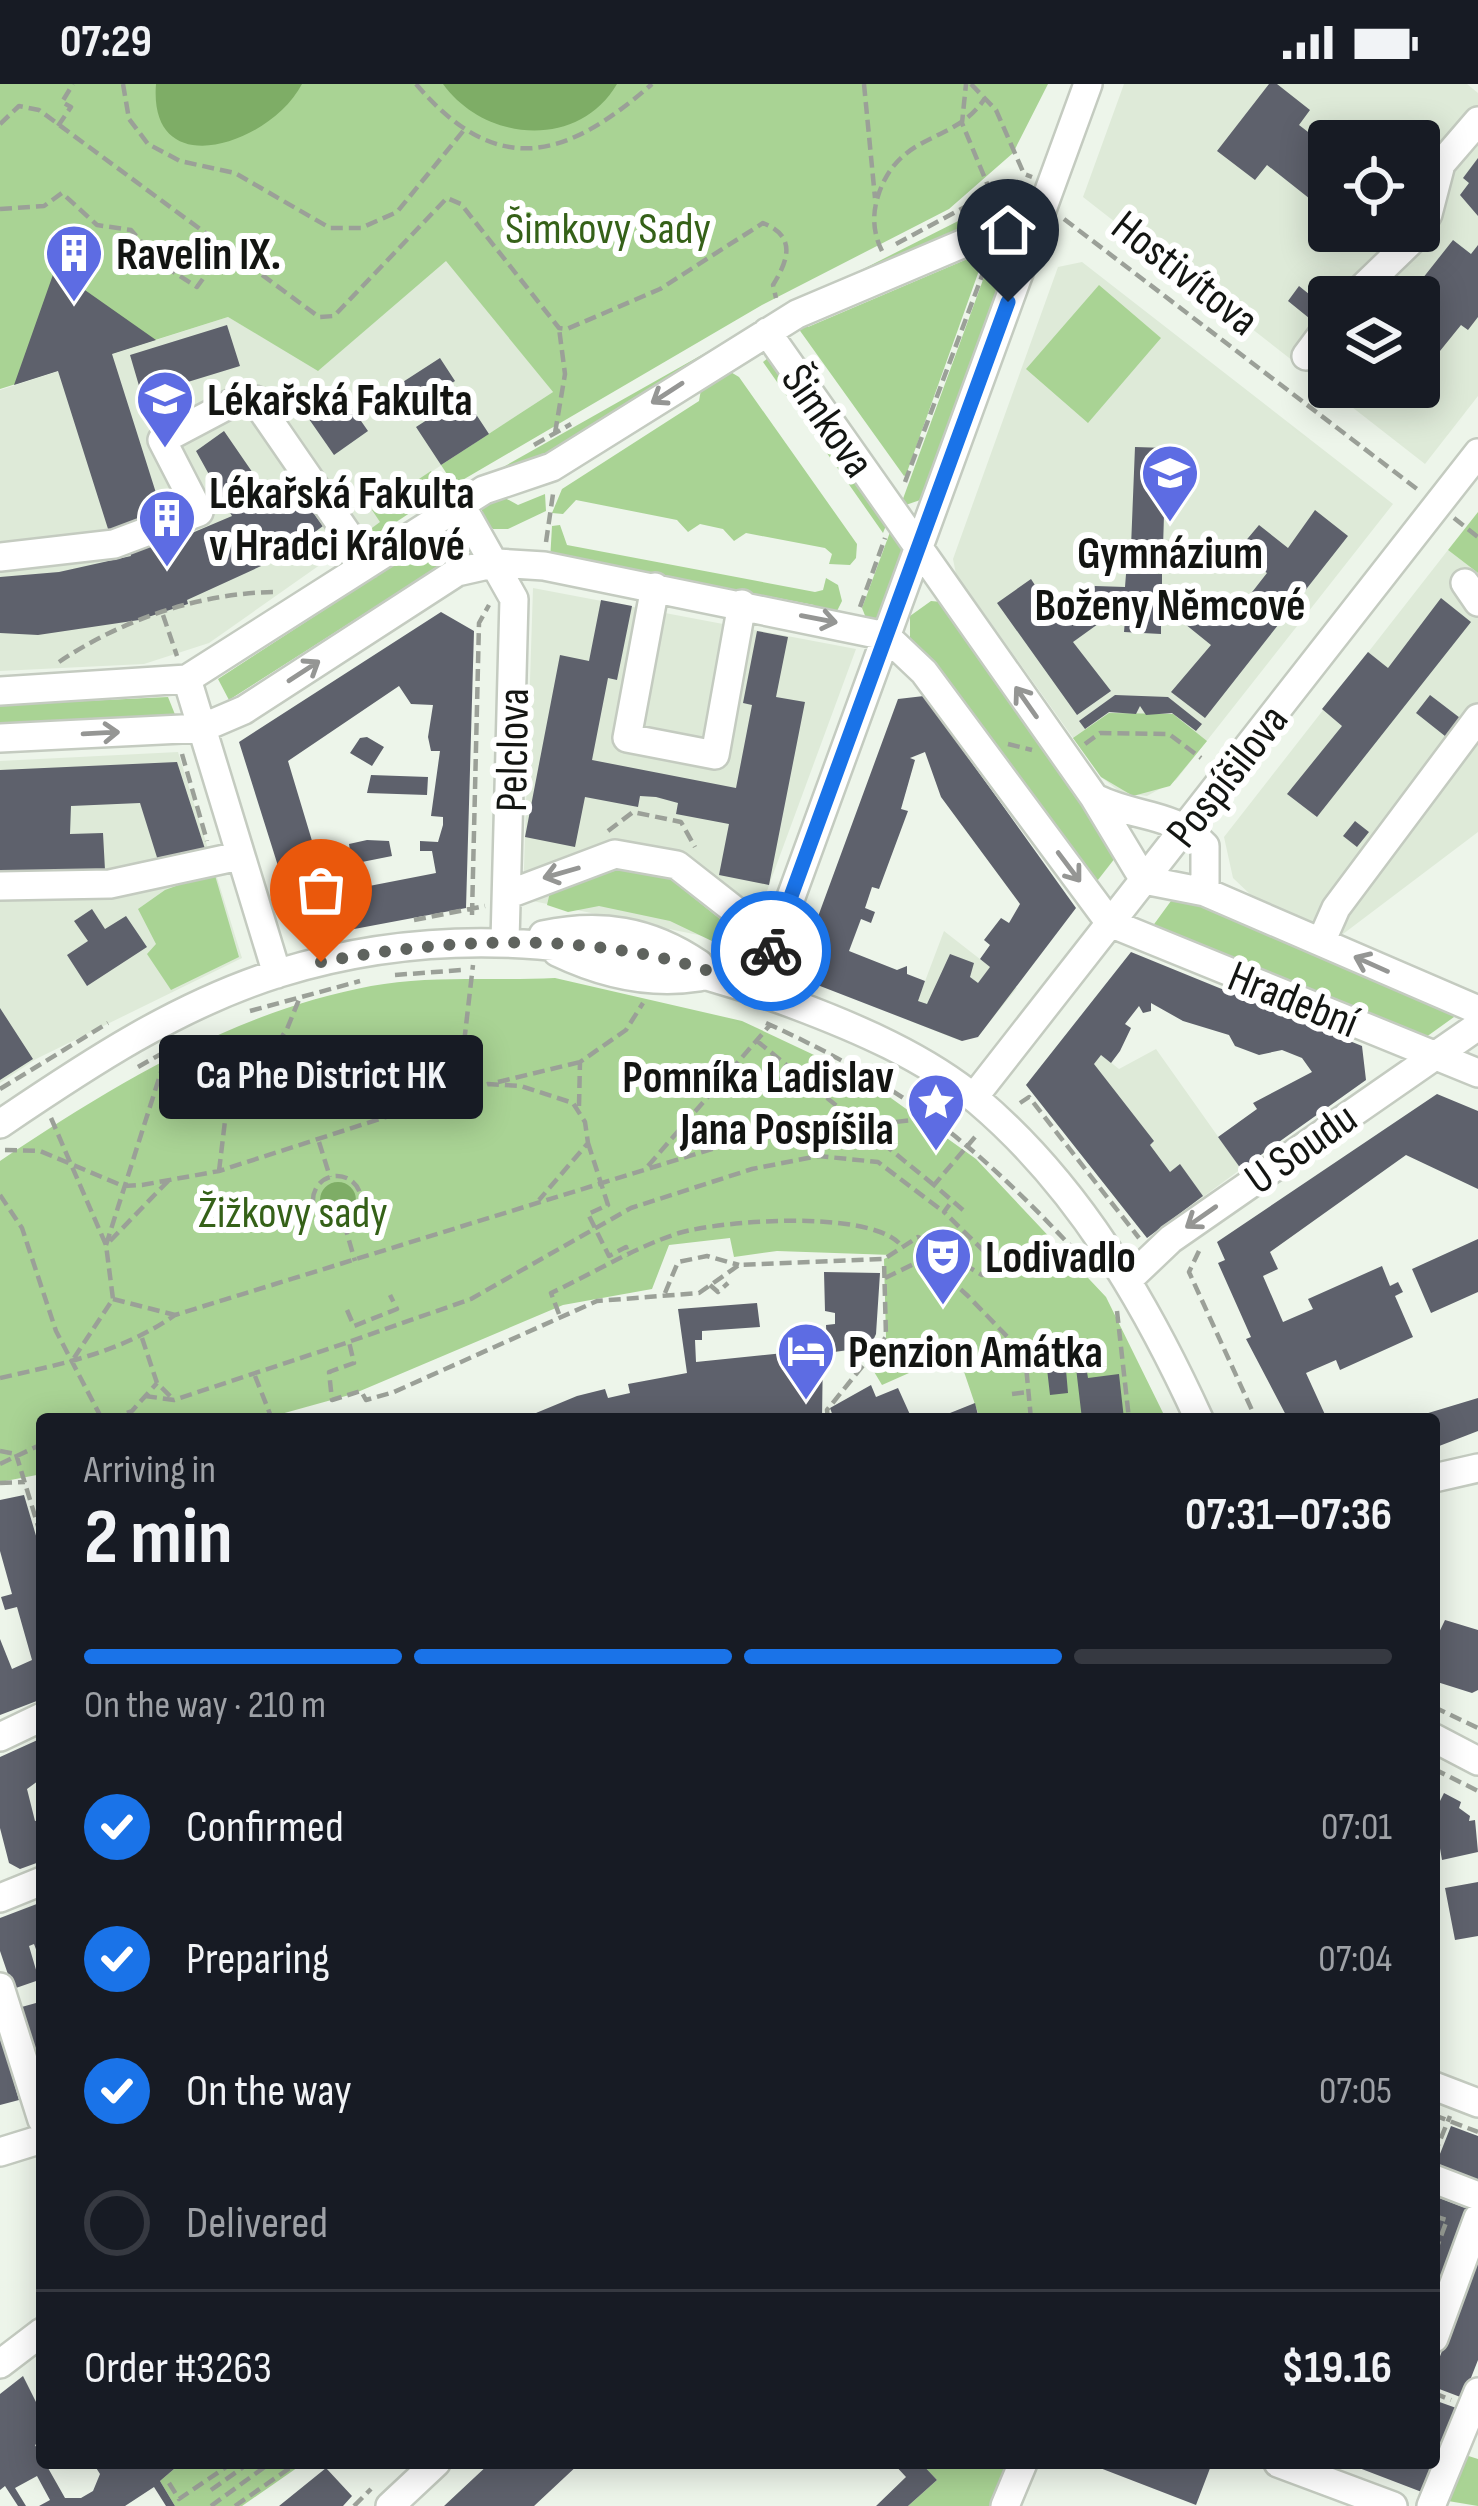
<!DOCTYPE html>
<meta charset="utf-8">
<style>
body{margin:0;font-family:"Sofia Sans Condensed",sans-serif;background:#20242c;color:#f1f3f6;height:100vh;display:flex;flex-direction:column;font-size:45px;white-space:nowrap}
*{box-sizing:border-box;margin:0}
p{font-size:39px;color:#9ea1a6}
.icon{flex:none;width:66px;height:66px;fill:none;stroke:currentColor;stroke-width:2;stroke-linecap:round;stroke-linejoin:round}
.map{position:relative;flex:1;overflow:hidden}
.sheet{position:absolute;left:36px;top:1329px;width:1404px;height:1056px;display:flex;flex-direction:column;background:#171b24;border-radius:12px;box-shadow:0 6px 30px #0003}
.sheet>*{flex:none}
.buttons{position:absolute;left:1308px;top:36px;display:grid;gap:24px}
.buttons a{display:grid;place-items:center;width:132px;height:132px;border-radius:12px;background:#171b24;box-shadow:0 6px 30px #0003;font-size:60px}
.pin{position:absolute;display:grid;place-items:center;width:102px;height:102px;color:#fff;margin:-123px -51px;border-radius:50% 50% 50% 0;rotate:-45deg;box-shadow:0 0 12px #0007}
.pin .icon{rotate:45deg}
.courier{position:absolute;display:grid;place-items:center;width:120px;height:120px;margin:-60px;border:9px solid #1a73e8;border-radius:50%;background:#fff;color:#222;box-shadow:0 3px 15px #0007}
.bubble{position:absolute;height:84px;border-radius:12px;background:#171b24;box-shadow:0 6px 30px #0003;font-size:39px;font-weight:700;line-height:84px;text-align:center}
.head em{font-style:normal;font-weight:700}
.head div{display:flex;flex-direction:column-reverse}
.head{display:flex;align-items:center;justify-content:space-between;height:204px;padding:0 48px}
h1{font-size:78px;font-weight:700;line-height:90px}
.bar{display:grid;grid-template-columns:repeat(4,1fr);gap:18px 12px;align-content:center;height:144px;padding:0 48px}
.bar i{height:15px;border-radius:9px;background:#363941}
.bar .on{background:#1a73e8}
.bar p{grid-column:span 4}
.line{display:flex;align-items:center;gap:30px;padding:0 48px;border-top:3px solid #363941}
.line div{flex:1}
ol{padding:0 48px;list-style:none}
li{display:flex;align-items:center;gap:36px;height:132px}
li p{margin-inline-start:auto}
li .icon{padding:12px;border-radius:50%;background:#1a73e8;color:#fff;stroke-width:4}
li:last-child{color:#9ea1a6}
li i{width:66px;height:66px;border:6px solid #363941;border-radius:50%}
.status{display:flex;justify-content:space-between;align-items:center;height:84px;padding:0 60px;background:#171b24;direction:ltr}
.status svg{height:33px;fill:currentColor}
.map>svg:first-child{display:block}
</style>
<div class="status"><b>07:29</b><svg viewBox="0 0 49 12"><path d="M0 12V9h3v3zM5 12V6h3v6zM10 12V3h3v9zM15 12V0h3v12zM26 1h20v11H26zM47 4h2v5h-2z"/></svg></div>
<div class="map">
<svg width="1478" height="2422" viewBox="0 0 1478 2422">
<rect width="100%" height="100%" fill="#edf5ea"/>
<path fill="#deead8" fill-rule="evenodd" d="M1124,0H1467L1478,9V312L1425,380L1083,113ZM1329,57H1419V147H1329ZM1329,213H1419V303H1329Z
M446,176L553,308L373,426L381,438L209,559L144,580L0,587V306L228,233L319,286Z
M1082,178L1393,420L1176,696L1147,712L1120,708L1101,693L956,490L953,475L1058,183Z
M1448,466L1478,489V748L1343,850L1253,813L1233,794L1224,753Z
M533,504L856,565L747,861L523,815Z
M178,668L242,874L36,975L0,999V677Z
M944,847L1017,904L979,951L961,957L910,937Z
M1070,946L1119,985L1156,965L1241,1085L1147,1154L1026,1001Z"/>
<path fill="#a9d394" d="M0,0H1048L1013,69L949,125L762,221L454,401L441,381L553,308L446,177L318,287L228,233L0,305Z
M987,127L999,135L790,222L976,128Z
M1005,161L1013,169L923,415L900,423L995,163Z
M986,167L906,391L904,392L793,237L808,230V243Z
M1099,201L1161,254L1088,339L1026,285Z
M776,229L559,369L482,395Z
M773,270L889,434L883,449L763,278Z
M724,284L739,293L857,460L856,474L850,481L829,480L832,470L825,464L746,449L734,457L723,445L700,440L688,448L677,436L576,416L563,430L552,429L562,405L699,317L703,294Z
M431,387L443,407L369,456L361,452L380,438L372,426Z
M494,408L518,421L545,410L546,427L508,445H493L483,435L481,420Z
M1478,428V489L1448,466Z
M893,440L903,468L878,537L866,534L862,524Z
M560,441L567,461L815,508L823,506L826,494L838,501L842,517L836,529L827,532L814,521L563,473L550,477L552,442Z
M444,448L457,465L447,477L229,616L218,595Z
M931,517L942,518L1119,769L1094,801L910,555V532Z
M168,613L176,633L0,646V621Z
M1109,629L1173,630L1207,657L1170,702L1133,712L1101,693L1073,654Z
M620,785L669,794L725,839V852L714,858L670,837L599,822L568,828L547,821L550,808Z
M214,788L239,873L171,906L147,870L156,860L138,825L165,806Z
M1179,806L1452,928L1454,933L1422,956L1152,843Z
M555,894L742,937L863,994L976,1075L1106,1213L1166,1335H980L960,1276L968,1272L963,1265L882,1301L867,1276L886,1253L884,1175L892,1171L777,1167L734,1173L730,1154L669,1161L652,1205L563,1221L353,1310L263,1335H42V1390L0,1398V1077C114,1000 234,928 371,902C430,891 496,897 555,894Z
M1459,2369L1478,2375V2422L1442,2416Z
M181,2379H304L242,2422H175L160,2397Z
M921,2379H1008L991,2422H908L937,2396Z"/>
<path fill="#7ead66" d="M156,0H302C270,61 148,101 156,0Z
M443,0H617C578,66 485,58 443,0Z
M320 1116a18 18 0 1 1 36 0a18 18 0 1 1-36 0Z"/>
<path fill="#5e616c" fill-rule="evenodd" d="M1269,0H1277L1310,26L1299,41L1329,64V130L1267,81L1255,96L1217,67Z
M1478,74V132L1460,111L1469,99L1463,94Z
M1453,156L1471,170L1478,161V233L1468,246L1461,241L1427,283L1432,287L1411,314L1397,303H1419V236L1433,218L1415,204Z
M55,185L156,256L112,270L163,431L149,435L159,463L232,432L196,367L224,347L268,411L290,396L316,424L312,427L323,442L281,473L187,516L188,520L139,536L38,551L0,549V493L59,488L131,472L122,444L109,448L58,287L14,301Z
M1299,202L1320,219L1309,234L1288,217Z
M227,241L240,282L142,312L130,271Z
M440,274L455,297L407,329L392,305Z
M336,301L368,347L334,371L302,325Z
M464,312L489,350L441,381L416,343Z
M1135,363L1166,364L1163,464L1131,463Z
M1315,426L1348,452L1205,634L1171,608L1211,561L1180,536H1161V550L1124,548L1125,535H1105L1073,558L1111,607L1077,631L997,519L1031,495L1055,532L1095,502L1125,503L1126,490H1162V504H1192L1231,535L1267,489L1238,466L1259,441L1288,464Z
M1441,514L1471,538L1317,733L1287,710L1342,642L1322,625L1368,568L1388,584Z
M601,516L632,522L617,596L608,594L592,676L736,704L752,621L743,619L757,547L788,553L776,613L805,618L769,801L719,791L729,740L676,730L678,719L656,713L640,712L638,723L585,713L575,763L525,753L560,571L589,577Z
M441,528L474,547L466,824L301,855L239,658ZM399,602L411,620L433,621L428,653L431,667H440L431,732L443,733V741L438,758L420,757V767H432L436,789L328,810L288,677Z
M1115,611L1168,613L1202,640L1196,647L1172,629L1146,631L1140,622L1136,630L1109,628L1085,645L1079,637Z
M1430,611L1464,637L1450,656L1416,629Z
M924,612L1076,824L978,953L962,957L802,895L798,887L898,615ZM925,668L941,713L1020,820L1009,839L1001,834L984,856L990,861L980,875L990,883L978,899L970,893L974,879L950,870L927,920L918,917L925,897L907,890V882L897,886L849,867L861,835L871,839L875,828L865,824L872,803L879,805L908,727L901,725L915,676L910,674Z
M367,653L384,663L372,682L350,669L360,654Z
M177,678L206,768L160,783L140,719L71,722L70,750L103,749L105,786L0,790V686Z
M371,691L428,693L427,711L367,709Z
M1355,737L1369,748L1357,763L1343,752Z
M367,756L389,757L392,772L352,780L349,760Z
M92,825L105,845L126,832L147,863L87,902L67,871L88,857L74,837Z
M1131,868L1362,962L1366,996L1241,1085L1218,1053L1257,1025L1253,1019L1312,988L1302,974L1282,966L1259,971L1235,962L1229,951L1183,937L1151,919V927L1143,929L1139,922L1125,940L1131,944L1120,967L1111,979L1101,971L1094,980L1154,1057L1150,1061L1170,1088L1180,1080L1203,1112L1147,1154L1026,1001Z
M0,924L33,975L0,996Z
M1437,1010L1478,1027V1105L1406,1071L1270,1168L1278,1185L1263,1192L1283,1238L1313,1225L1308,1215L1382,1182L1390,1202L1398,1198L1403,1208L1395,1212L1413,1253L1340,1286L1336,1276L1306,1289L1327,1335H1288L1246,1255L1251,1253L1218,1179L1225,1176L1217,1158Z
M1478,1155V1208L1431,1229L1412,1185Z
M824,1188L880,1189L876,1250L870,1263L827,1269L826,1241L835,1240V1229L825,1227Z
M757,1219L760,1243L702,1247V1256H695L696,1278L823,1265L822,1335H538L536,1329L577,1312L605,1305L608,1314L630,1309L628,1300L687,1289L678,1225Z
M1084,1270L1088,1294L1119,1290L1124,1335H1082L1076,1284L1066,1286L1068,1309L1050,1311L1046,1276Z
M871,1301L876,1313L898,1304L912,1335H834L830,1324Z
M1478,1314V1347L1434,1364V1335L1415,1333Z
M975,1319L979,1335H951L950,1329Z
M24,1411L42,1472V1615L0,1631V1555L12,1585L32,1576L17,1523L5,1526L1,1513L12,1510L0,1467V1416Z
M1445,1536L1478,1546V1606L1472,1609L1434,1597V1559Z
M42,1654V1694L27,1705L35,1737L42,1735V1777L20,1785L9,1779L0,1744V1673Z
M1444,1709L1461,1718L1459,1724L1470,1732L1469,1737L1475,1736L1478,1768L1442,1776L1434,1729Z
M1478,1798V1852L1455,1856L1445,1804Z
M42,1818V1881L34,1860L29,1862L39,1896L13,1905L0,1867V1834Z
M36,1919L42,1939V1997L18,1924Z
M1,1953L19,2016L0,2021V1954Z
M1451,2042L1478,2052V2096L1436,2080Z
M1434,2112L1471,2126L1434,2222Z
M1478,2173V2276L1463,2314L1434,2303V2288Z
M23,2292L42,2330V2356L35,2361L65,2414H81L93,2407L100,2390L93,2379H181L160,2397L175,2422H166L154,2403L125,2422H39L50,2416L37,2392L15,2404L26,2422H18L5,2402L0,2406V2310Z
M1434,2316L1459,2325L1445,2362L1434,2357Z
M1434,2369L1442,2372L1427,2410L1346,2379H1434Z
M490,2379H580L534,2422H444Z
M893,2379H921L937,2396L908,2422H876L906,2393Z
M1087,2379H1212L1196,2421Z
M326,2384L352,2412L343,2422H279Z"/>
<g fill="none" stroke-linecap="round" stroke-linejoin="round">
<g stroke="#c4cbc0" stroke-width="32">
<path id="minor" d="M1353,213L1413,155L1428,130L1441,80L1478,37
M767,248L1094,713L1144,796L1205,808L1478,926
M1306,272L1329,241
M461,421L514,515L505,857
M0,473L114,460L199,428L162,356L230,320L255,316L368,480
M1465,499L1478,518
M655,503L627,654L715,671L742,520
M187,595L277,890
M0,607L187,595L484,406L552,383L797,230L995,146L1038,136
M0,654L202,644L244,626L457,488L497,479L544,482L886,552L924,588L1110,839
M1097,715C1138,735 1172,727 1205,762V808
M0,802L110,800L239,772
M509,810L615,770L677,781L774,857
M1110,839L1478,989
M543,851C600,839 649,846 699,880
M1321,858L1336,824L1478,634
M557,868C603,890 649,901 699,893
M757,906L1088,0
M974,1013L1478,369
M0,1040C87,981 177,921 279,889C454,835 625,858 793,920C857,944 925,973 978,1017C1078,1102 1145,1217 1199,1335
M1130,1194L1171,1155L1478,942
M1434,1394L1478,1384
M0,1653L42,1633
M1434,1654L1478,1677
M0,1814L42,1797
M0,1903L42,2036
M1434,2002L1478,2019
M0,2068L42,2055
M1434,2095L1478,2112
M1434,2254L1478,2134
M0,2280L42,2248
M1278,2379L1393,2422
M390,2422L436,2379
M1005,2422L1023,2379
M1431,2422L1478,2308"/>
</g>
<path stroke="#9ba098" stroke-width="4.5" stroke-dasharray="12 6" stroke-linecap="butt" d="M123,0L129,35L148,60L180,77L235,89L330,144H361L397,128L464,46
M416,0C498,96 566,75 652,0
M864,0L875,114
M971,0L996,26L1024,90L1032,93
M0,40L19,22L39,26L319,233L334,232L447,114L461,120L559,244L567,245L660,205L763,139C796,152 789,175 773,201L776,214
M58,42L71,23L62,18L73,0
M1008,117V99
M0,125L44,122L62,109L97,141L131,146L161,180L197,203L225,164
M1064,135L1417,405
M896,160L991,109L962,39L966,0
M882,167C873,149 872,131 878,112C899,46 955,61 985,14
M555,349L565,290L559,244
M534,361L571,340
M905,398L989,173
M1454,434L1478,453
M546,458L553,410
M860,523L885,454
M163,531L177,572
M59,578C121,536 202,508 278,508
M1008,660L1032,666
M1085,660L1100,649L1169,650L1201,674
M182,670L207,757
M608,747L633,728L681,738L695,763
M472,831L479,539L489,521
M414,836L485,822
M718,863L742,867
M395,891L462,886
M250,927L360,897
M766,939C901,1000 977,1061 1077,1169
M757,957L934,1101
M138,983L175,962
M498,998L580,978
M0,1005L108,939
M458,1011L473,881
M1020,1019L1029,1013L1139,1154
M579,1022L580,978L626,946L643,919
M51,1034L106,1161L113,1215L74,1274
M319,1058L330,1093
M588,1059L608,1121L588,1130L609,1172L626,1163L629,1172
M5,1066L40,1067L123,1102L142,1101L219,1087L488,1000L521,1002L573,1019L585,1038L588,1059L539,1116
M648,1082L770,941
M219,1087L225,1037L287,945L300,913
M313 1116a24 24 0 1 1 48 0a24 24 0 1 1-48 0Z
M0,1111L22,1144L56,1247L102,1335
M963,1126L934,1101L975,1053
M344,1139L355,1177
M110,1157L169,1096
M106,1161L168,966
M1199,1167L1189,1188L1256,1335
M885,1194L920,1177L932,1179L968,1212L1025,1271L1031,1335
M710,1201L718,1208L728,1199
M665,1209L678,1178L707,1172L739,1181
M113,1215L175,1231
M347,1226L354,1242L397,1225L390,1211
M1117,1227L1129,1335
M559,1230L551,1209C592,1190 635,1163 679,1149C724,1136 865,1126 899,1159
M142,1254L157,1299L174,1316
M351,1257L471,1215L631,1124L752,1085L818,1072L878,1078L944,1128
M255,1292L272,1335
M0,1294C62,1280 122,1268 175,1231L741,1056L938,1033
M1012,1310L1028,1308
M145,1312L174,1316L349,1258L354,1279L329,1288L332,1316L361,1307L366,1316L394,1308L597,1217L699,1209L739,1181L884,1175L918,1153L982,1191L989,1189L993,1176L944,1128L952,1117
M110,1335L132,1327L157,1299
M828,1335L827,1326L886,1253L884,1177
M0,1367L16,1370
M16,1370L42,1455
M0,1380L42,1360
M0,1399L25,1398
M1434,1623L1478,1644
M1434,1685L1478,1707
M1434,2031L1478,2048
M1434,2071L1450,2032
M1434,2132L1447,2136L1434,2171
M1434,2309L1451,2316
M169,2399L179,2415L232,2379
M211,2406L249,2379
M211,2422L270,2379
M235,2422L297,2379
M354,2422L371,2405"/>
<use href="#minor" stroke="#fff" stroke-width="27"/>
</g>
<defs><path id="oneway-shaft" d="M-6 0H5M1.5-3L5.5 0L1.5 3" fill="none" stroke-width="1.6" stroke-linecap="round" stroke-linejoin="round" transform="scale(3)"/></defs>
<g stroke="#959694">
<use href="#oneway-shaft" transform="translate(667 309) rotate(147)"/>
<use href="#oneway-shaft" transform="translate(819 535) rotate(11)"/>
<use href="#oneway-shaft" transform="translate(304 587) rotate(-33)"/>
<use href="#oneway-shaft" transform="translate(1026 618) rotate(-125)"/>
<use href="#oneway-shaft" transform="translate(101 649) rotate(-3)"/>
<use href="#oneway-shaft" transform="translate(1069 783) rotate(53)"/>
<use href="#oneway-shaft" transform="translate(561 789) rotate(164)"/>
<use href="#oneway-shaft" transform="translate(1371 880) rotate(-156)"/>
<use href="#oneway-shaft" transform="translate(1201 1133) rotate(145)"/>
</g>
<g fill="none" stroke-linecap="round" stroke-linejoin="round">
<path stroke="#5f635e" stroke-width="12" stroke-dasharray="0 21.6" d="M321,878C465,851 619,845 757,905L771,867"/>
<path stroke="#1a73e8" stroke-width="15" d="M771,867L1008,218"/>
</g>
<defs>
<g id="building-pin" transform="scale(3)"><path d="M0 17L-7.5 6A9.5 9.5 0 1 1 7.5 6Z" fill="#5d6ce3" stroke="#fff"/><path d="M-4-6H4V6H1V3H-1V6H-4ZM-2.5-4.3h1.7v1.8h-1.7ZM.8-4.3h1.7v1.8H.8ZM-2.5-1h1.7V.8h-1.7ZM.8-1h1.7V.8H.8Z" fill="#fff"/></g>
<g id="university-pin" transform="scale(3)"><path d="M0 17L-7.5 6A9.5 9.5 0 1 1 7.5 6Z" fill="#5d6ce3" stroke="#fff"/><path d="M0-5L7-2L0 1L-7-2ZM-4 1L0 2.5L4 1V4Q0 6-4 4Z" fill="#fff"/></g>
<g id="sight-pin" transform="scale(3)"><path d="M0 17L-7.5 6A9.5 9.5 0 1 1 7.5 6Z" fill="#5d6ce3" stroke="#fff"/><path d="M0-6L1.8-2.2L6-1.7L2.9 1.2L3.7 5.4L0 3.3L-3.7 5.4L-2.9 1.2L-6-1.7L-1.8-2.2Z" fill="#fff"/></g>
<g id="theatre-pin" transform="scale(3)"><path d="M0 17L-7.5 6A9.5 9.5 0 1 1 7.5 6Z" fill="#5d6ce3" stroke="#fff"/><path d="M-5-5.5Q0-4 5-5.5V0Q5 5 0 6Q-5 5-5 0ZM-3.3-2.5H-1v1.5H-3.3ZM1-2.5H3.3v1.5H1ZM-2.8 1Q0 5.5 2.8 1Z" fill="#fff"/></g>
<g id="hotel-pin" transform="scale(3)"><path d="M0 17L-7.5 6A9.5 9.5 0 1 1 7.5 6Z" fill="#5d6ce3" stroke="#fff"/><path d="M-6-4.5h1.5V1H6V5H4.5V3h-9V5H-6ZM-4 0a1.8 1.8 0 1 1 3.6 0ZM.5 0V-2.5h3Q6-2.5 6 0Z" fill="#fff"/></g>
</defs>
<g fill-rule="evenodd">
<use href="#building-pin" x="74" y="169"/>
<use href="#university-pin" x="165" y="315"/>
<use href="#university-pin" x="1170" y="389"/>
<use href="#building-pin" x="167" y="434"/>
<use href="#sight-pin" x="936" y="1018"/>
<use href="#theatre-pin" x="943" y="1172"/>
<use href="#hotel-pin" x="806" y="1267"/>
</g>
<g text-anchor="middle" stroke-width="12" stroke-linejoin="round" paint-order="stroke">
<g font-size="45" fill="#356118" stroke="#fff">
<text x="608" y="159">Šimkovy Sady</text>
<text x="293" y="1143">Žižkovy sady</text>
</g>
<g font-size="45" font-weight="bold" fill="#131512" stroke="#fff" text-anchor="start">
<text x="116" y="185">Ravelin IX.</text>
<text x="207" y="331">Lékařská Fakulta</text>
<text x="209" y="424">Lékařská Fakulta<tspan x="209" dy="52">v Hradci Králové</tspan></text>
<text x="1170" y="484" text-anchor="middle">Gymnázium<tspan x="1170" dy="52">Boženy Němcové</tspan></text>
<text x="894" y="1008" text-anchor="end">Pomníka Ladislav<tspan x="894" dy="52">Jana Pospíšila</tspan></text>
<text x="985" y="1188">Lodivadlo</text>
<text x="848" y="1283">Penzion Amátka</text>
</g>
<g font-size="45" fill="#131512" stroke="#fff">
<text transform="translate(1186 188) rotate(38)" y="16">Hostivítova</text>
<text transform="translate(829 336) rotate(55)" y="16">Šimkova</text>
<text transform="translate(511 666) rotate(-89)" y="16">Pelclova</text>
<text transform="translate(1226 691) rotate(-52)" y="16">Pospíšilova</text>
<text transform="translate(1294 914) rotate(22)" y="16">Hradební</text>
<text transform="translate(1300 1063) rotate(-35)" y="16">U Soudu</text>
</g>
</g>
</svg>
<div class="buttons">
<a><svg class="icon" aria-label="locate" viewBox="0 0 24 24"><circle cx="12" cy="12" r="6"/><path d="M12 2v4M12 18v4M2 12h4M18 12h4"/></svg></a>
<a><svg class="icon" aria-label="layers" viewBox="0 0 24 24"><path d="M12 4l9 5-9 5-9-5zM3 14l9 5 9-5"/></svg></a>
</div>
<div class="pin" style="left:321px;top:878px;background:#ea580c"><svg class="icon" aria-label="bag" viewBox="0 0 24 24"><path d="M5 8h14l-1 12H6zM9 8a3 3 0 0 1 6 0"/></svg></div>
<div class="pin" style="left:1008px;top:218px;background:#1f2937"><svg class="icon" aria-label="home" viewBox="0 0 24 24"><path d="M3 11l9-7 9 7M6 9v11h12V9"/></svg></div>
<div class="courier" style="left:771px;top:867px"><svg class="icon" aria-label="bike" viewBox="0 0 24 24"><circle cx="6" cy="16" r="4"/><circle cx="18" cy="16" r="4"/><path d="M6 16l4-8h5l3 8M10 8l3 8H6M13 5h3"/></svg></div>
<div class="bubble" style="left:159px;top:951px;width:324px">Ca Phe District HK</div>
<section class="sheet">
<div class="head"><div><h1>2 min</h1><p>Arriving in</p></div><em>07:31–07:36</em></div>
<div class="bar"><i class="on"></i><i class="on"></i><i class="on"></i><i></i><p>On the way · 210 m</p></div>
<ol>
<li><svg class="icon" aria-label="check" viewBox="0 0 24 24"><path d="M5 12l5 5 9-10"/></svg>Confirmed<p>07:01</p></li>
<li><svg class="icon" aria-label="check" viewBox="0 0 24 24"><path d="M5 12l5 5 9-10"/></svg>Preparing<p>07:04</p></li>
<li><svg class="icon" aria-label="check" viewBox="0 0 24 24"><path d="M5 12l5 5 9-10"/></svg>On the way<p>07:05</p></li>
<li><i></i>Delivered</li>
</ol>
<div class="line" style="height:156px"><div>Order #3263</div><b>$19.16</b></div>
</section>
</div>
